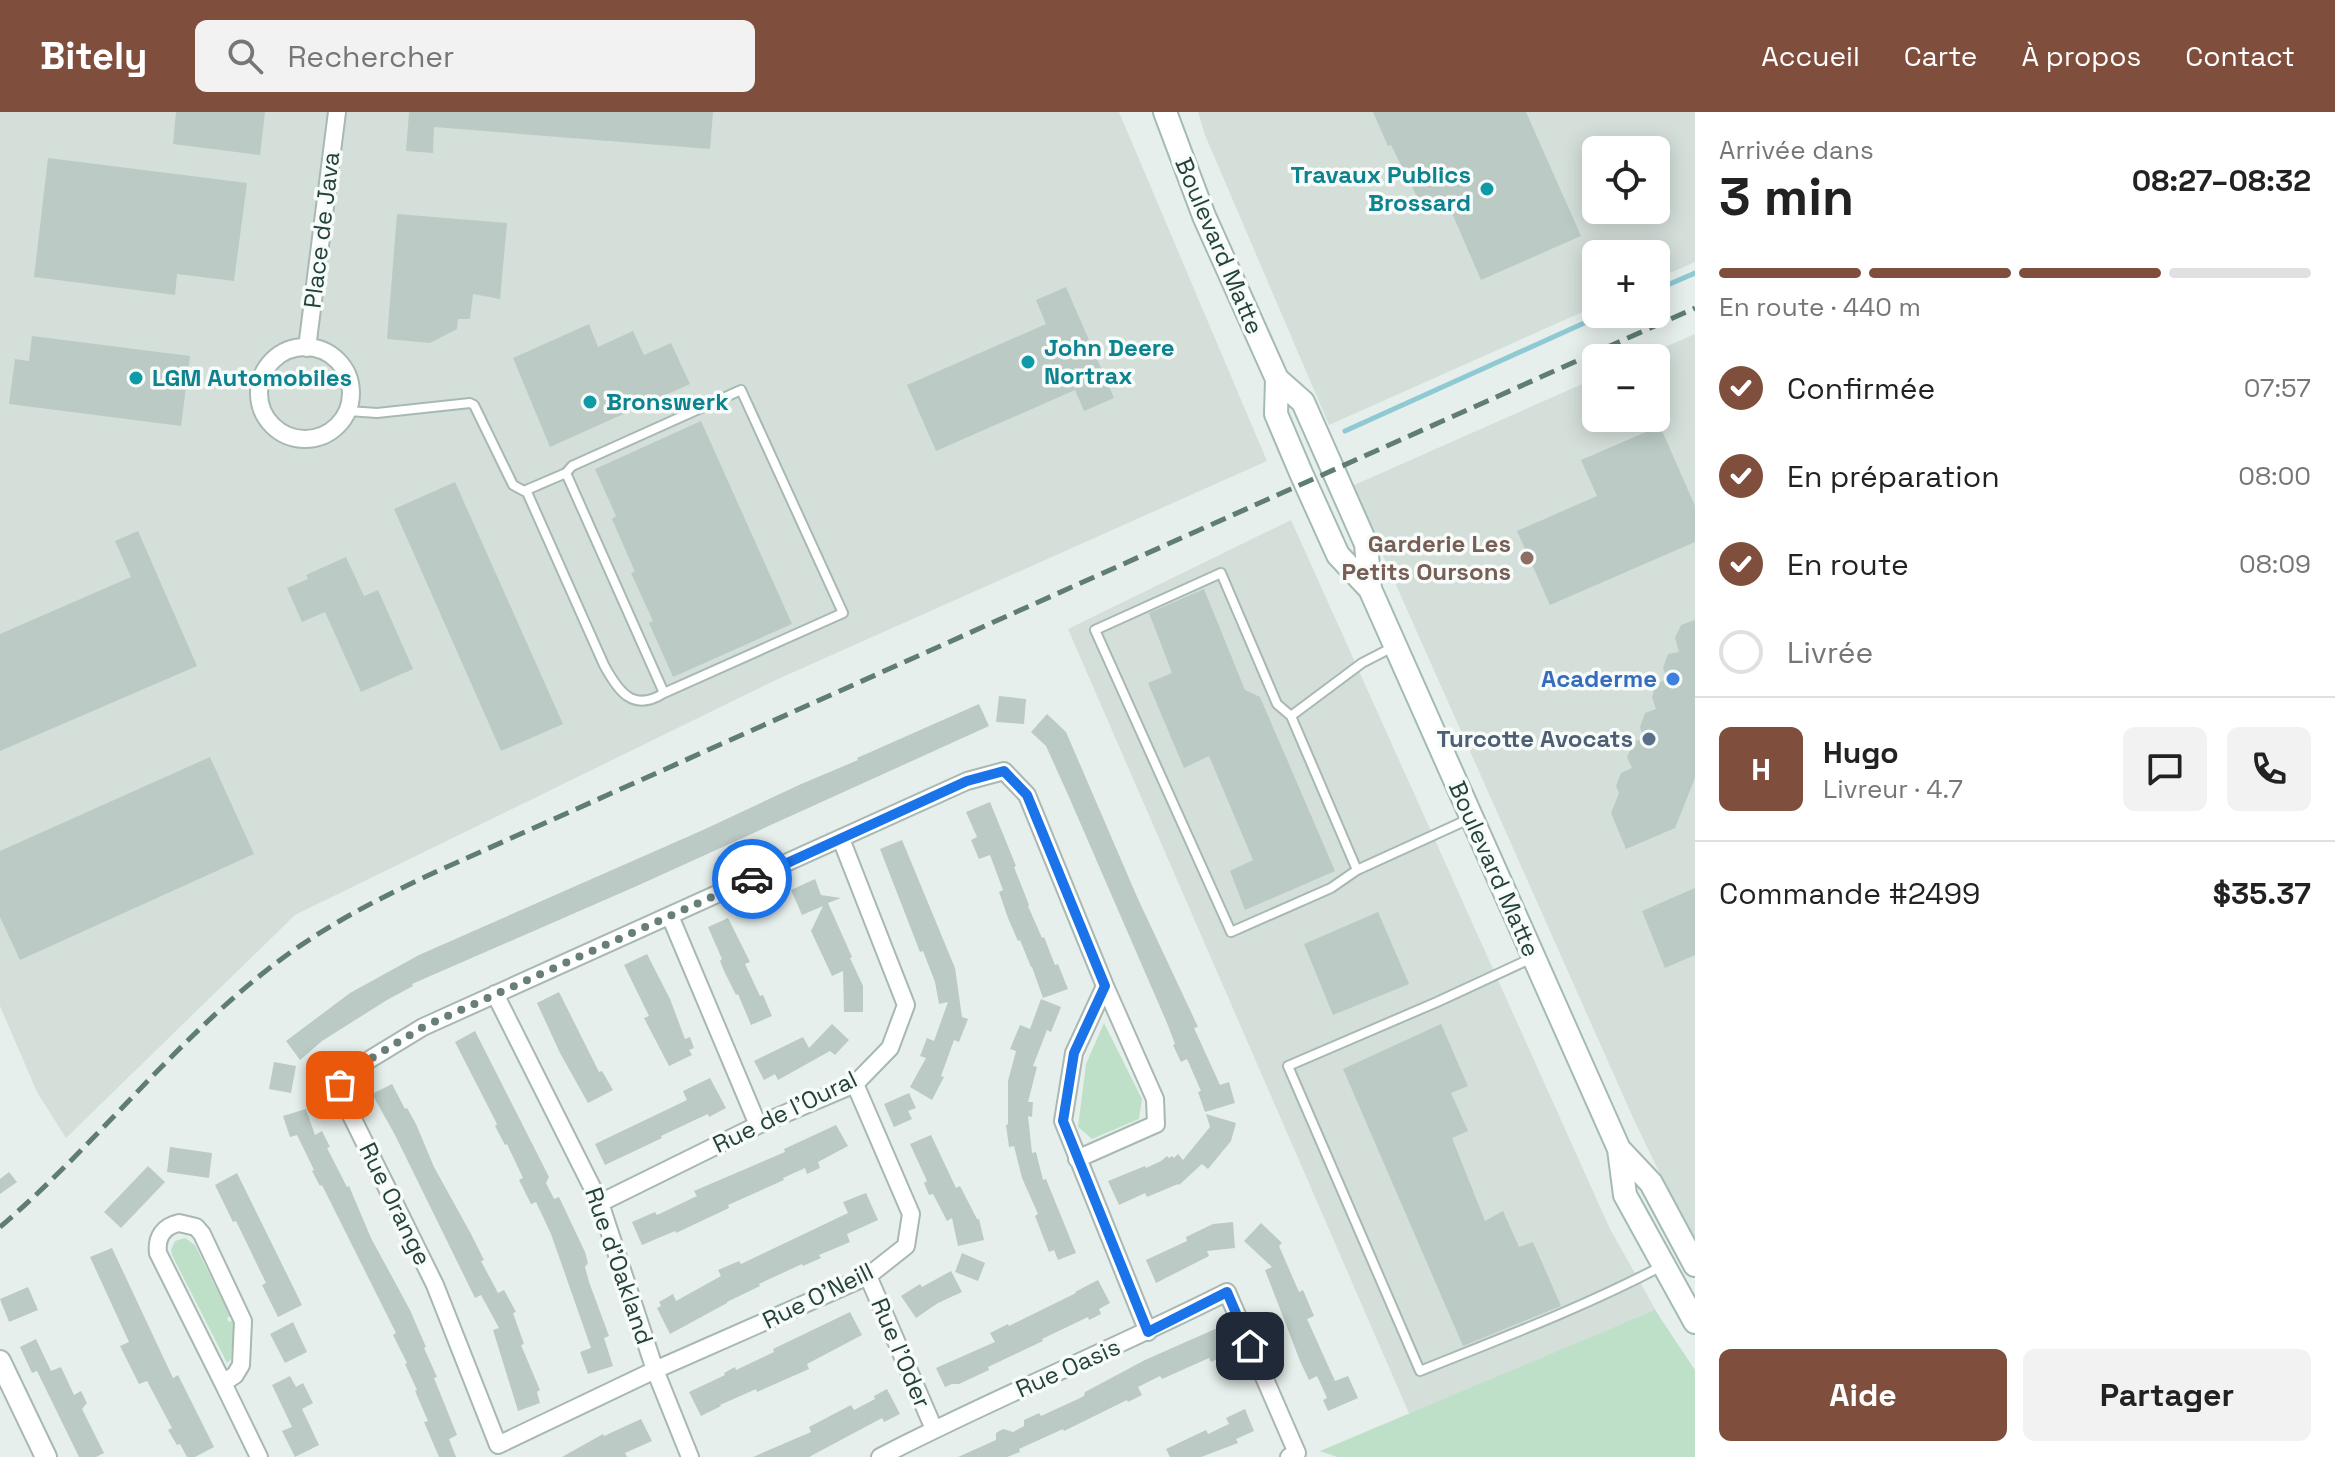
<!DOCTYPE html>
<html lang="fr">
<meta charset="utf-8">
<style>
body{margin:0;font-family:"Space Grotesk",sans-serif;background:#f2f2f2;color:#222;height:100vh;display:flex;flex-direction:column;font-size:30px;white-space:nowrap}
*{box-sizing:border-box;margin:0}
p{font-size:26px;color:#767676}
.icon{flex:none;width:44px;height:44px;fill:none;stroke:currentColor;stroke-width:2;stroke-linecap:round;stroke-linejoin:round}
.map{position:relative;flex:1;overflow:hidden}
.drawer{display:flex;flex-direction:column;background:#fff;width:640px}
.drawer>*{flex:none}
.fabs{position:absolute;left:1582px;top:24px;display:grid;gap:16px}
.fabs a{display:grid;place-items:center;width:88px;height:88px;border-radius:12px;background:#fff;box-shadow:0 4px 20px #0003;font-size:40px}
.pin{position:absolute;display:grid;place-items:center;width:68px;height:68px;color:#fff;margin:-34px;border-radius:16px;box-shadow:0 4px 12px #0006}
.courier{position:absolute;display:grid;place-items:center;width:80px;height:80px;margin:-40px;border:6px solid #1a73e8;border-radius:50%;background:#fff;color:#222;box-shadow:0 2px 10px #0007}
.head em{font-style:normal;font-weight:700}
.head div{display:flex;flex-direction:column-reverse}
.head{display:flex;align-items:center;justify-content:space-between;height:136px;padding:0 24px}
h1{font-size:52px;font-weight:700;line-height:60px}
.bar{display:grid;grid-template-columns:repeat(4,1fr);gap:12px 8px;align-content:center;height:96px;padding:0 24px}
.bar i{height:10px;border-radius:6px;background:#e0e0e0}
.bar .selected{background:#804e3d}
.bar p{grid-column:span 4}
.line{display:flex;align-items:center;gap:20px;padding:0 24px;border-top:2px solid #e0e0e0}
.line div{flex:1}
.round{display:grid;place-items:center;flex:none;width:84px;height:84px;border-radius:12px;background:#f2f2f2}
ol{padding:0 24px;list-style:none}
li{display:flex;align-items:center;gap:24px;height:88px}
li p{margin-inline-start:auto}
li .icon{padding:8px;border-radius:50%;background:#804e3d;color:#fff;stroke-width:4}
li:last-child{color:#767676}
li i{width:44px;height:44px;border:4px solid #e0e0e0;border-radius:50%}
.cta{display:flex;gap:16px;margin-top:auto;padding:16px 24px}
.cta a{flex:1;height:92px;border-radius:12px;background:#804e3d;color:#fff;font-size:32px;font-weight:700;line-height:92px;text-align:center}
.cta a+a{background:#f2f2f2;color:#222}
header{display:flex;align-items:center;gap:48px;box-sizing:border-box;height:112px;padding:0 40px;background:#804e3d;color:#fff}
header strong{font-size:38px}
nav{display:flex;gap:44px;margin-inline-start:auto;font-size:28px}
.search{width:560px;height:72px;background:#f2f2f2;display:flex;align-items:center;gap:20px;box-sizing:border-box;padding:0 28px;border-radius:12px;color:#767676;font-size:30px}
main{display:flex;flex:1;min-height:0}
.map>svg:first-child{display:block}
</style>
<header>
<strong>Bitely</strong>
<div class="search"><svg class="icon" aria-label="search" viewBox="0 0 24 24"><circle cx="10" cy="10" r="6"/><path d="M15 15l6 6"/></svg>Rechercher</div>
<nav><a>Accueil</a><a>Carte</a><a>À propos</a><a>Contact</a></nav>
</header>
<main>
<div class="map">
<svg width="1695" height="1345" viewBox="0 0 1695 1345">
<rect width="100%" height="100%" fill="#e6efeb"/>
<path fill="#d4dfda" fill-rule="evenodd" d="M0,0H1119L1267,349L778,567L295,803L66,1026L37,980L0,894Z
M1198,0H1695V150L1656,167V142H1596V194L1329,313L1205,23ZM1596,38H1656V98H1596Z
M1695,222V1134L1634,1008L1352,374L1596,266V306H1656V246H1640Z
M1291,408L1610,1117L1695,1268V1345H1428L1068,517Z"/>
<path fill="#bfe0c8" d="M1104,911L1142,987L1139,1007L1092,1027L1078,1015L1086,952Z
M185,1126L195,1133L230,1204L227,1206L229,1210L233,1208L234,1213L231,1247L227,1251L172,1143L171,1138L175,1129Z
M1655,1198L1695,1258V1345H1337L1320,1339Z"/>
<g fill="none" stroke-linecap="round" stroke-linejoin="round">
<path stroke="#8ec9d4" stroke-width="5" d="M1656,178L1695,161
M1345,319L1604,202"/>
</g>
<path fill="#bbcac4" d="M176,0H265L260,43L173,32Z
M409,0H713L710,37L434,15L433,41L406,39Z
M1373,0H1526L1581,124L1481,168L1445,85L1422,95L1391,33L1388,34Z
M48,46L247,71L234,169L177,162L175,183L34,165Z
M397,102L507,111L500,187L473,182L470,207H458L457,217L430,231L387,227Z
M1066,175L1114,286L1084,299L1075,278L936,339L907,273L1046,212L1036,188Z
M589,212L598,235L633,219L644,243L671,231L690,272L550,335L513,246Z
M32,224L190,244L181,314L9,292L15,247L29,249Z
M701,309L792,512L673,565L649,511L653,509L631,461L635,460L612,407L616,404L595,357Z
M1660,314L1695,394V430L1550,493L1517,419L1597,384L1581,348Z
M455,370L563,612L501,639L394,397Z
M138,419L197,554L0,639V522L131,465L115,429Z
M346,445L364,484L378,478L413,557L361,580L325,500L302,510L287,476L308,467L306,463Z
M1204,477L1245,578L1260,585L1335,759L1245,798L1230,759L1253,748L1209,644L1184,656L1148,571L1172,561L1149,501Z
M1695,508V666L1675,716L1626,737L1611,701L1619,681L1616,674L1621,661L1632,656L1627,645L1634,630L1643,626L1640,615L1645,601L1656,597L1652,585L1656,572L1667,567L1663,556L1668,542L1679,540L1675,526L1681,513Z
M999,584L1026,587L1024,612L996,610Z
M979,592L989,614L639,773L412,872L413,874L387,888L322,929L300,948L286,929L350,881L419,843L703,718L799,673L858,648L857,646Z
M1047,602L1066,620L1138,787L1198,915L1194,916L1220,973L1229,970L1235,991L1205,1000L1198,980L1201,979L1187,947L1181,950L1173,933L1175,932L1167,911L1069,685L1046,634L1031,620Z
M210,645L254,742L20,848L0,805V739Z
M990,690L1016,754L1014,755L1029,793L1028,794L1042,826L1044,825L1055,853L1058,852L1068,877L1043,886L1032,855H1031L1020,828L1018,829L1008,806L999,780L1003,778L990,743L979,747L971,728L977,725L966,700Z
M902,728L955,856L962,905L968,907L959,930L954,928L941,964L944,965L932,988L910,975L926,946L920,944L927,926L934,929L948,890L939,892L935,870L923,839L920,840L880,737Z
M815,767L821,783L841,786L828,791L852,845L850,846L863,874V900H844L843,859L832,864L811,819L823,794L802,803L791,778Z
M1695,776V843L1665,856L1642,799Z
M1378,800L1409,872L1333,903L1304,832Z
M728,806L750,850L745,852L760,884L763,883L772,904L751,913L738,882L736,883L725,861L720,849L722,847L708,815Z
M647,842L670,887L685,927L690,925L694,936L689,938L692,943L669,954L644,906L649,904L624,853Z
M559,880L599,960L602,959L613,978L588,991L560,941L537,891Z
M1041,887L1061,895L1051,920L1047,918L1033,954L1037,955L1028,990H1033L1032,1005L1028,1004L1032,1041L1036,1040L1043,1068L1046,1067L1076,1141L1058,1148L1054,1138L1049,1140L1035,1104L1038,1102L1022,1066L1014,1034L1009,1035L1006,1013L1008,1012V969L1016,939L1010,937L1020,913L1030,917Z
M832,912L849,928L835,943L830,939L778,968L775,962L764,968L754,949L803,925L809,936Z
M1441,912L1468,974L1451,981L1468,1019L1452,1026L1485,1109L1503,1099L1519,1135L1533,1130L1561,1194L1463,1234L1343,957Z
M475,919L549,1065L546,1071L554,1087L559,1085L585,1140L588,1151L585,1155L589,1170L609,1224L604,1226L613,1254L588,1262L580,1240L591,1236L551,1122L536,1090L531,1092L519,1068L523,1066L507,1032L505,1033L495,1014L497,1012L455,930Z
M274,950L296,954L291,981L269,977Z
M710,966L726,996L709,1005L708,1002L697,1007L661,1024L662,1026L605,1053L595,1032L687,988L683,979Z
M392,972L405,997L407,996L416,1012L434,1055L471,1122L484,1148L481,1149L498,1181L504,1178L516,1200L513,1201L524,1232L521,1233L540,1278L537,1280L540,1291L518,1299L493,1218L499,1216L481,1183L475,1186L395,1023L372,982Z
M909,981L916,996L908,999L912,1007L894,1015L884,992Z
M306,997L315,1023L322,1019L330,1035L327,1036L347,1075L349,1074L371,1126L410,1198L426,1235L424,1236L437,1265L434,1266L457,1323L449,1327L456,1345H439L424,1310L428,1309L415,1279L417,1278L405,1252L407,1251L393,1223L396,1221L322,1073L320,1074L312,1059L314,1058L297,1023L290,1025L283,1004Z
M1206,1002L1236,1011L1231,1029L1208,1057L1202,1052L1179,1073L1178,1072L1147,1085L1145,1081L1119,1093L1108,1069L1145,1054L1146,1056L1161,1049L1167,1044L1169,1046L1172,1044L1174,1046L1178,1042L1183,1048L1210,1015Z
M836,1013L848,1034L818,1050L820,1056L807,1062L805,1056L783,1066L784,1068L728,1093L729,1096L676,1121L675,1119L642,1133L632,1110L655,1100L657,1103L697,1084L694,1079L785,1040L784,1037Z
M931,1023L956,1076L960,1074L977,1107H979L984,1128L958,1134L952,1106L947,1109L933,1082L929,1083L924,1071L927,1069L910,1032Z
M170,1035L212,1041L209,1066L167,1060Z
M148,1054L165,1070L121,1116L104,1100Z
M9,1060L17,1070L0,1082V1067Z
M237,1061L302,1193L278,1205L262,1173L266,1171L236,1109L233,1110L215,1073Z
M866,1081L878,1108L847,1122L850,1130L819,1143L821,1146L803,1154L802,1152L759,1172L760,1174L727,1190V1191L670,1222L657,1196L661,1194L659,1190L673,1182L676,1189L721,1164L718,1158L739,1149L741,1152L848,1101L843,1090Z
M1233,1110L1235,1136L1207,1139L1209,1144L1156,1171L1146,1148L1187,1129L1186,1125L1213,1112Z
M1261,1111L1282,1131L1279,1134L1299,1180L1303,1178L1314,1204L1307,1207L1335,1269L1348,1264L1358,1286L1328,1299L1323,1288L1327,1286L1317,1264L1309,1268L1300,1249L1265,1158L1272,1155L1244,1129Z
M112,1136L173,1266L178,1263L214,1335L195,1345H187L180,1332L177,1333L168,1318L172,1316L147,1269L139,1272L120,1234L129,1230L90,1145Z
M962,1141L985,1151L978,1169L955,1160Z
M951,1159L962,1180L938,1191L916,1206L901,1184L920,1172L922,1175Z
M1098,1168L1110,1191L1099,1197L1101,1202L1089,1208L1088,1205L1042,1227L1043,1229L988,1255L989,1258L959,1272H952L945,1275L936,1256L995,1230L990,1221L1008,1212L1009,1214L1076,1181L1075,1180Z
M28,1175L38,1198L9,1210L0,1187Z
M850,1200L862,1223L807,1252L809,1257L757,1280L756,1277L720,1293L721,1294L701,1304L689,1280L725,1263L724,1261L735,1255L736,1258L774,1240L773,1237Z
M293,1210L307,1240L285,1251L270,1222Z
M1222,1214L1233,1240L1211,1250L1209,1246L1162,1267L1160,1264L1138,1275L1142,1283L1128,1290L1127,1288L1064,1319L1063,1317L1019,1337L1020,1340L1007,1345H958L996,1328V1321L1003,1317L1013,1320L1024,1314V1308L1039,1301L1041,1304L1078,1287L1084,1284L1085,1280L1145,1248Z
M36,1227L51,1259L61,1255L74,1283L81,1279L87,1291L82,1297L104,1341L96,1345H79L37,1259L32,1261L20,1235Z
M290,1264L296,1275L303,1271L313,1291L302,1297L319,1333L295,1345L282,1319L292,1315L272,1273Z
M887,1277L900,1302L884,1310L882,1306L809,1345H753L811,1320L809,1315L851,1293L854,1298L875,1287L874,1284Z
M1245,1297L1254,1319L1236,1327L1238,1331L1201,1345H1170L1166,1337L1206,1318L1208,1322L1229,1312L1226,1306Z
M641,1307L652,1329L625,1341L627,1345H562L603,1322L604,1324Z"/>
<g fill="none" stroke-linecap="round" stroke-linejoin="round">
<g stroke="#a8b8b2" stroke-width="12">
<path id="service" d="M348,299L377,301L470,291L474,293L513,373L524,379L566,361L572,354L741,278L843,501L664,581
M526,378L604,553C618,579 633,601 664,581L566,361
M1291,604L1362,551L1393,535
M1357,758L1291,604L1277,592L1221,461L1095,518L1231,820L1331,776L1357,758L1469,707
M1532,846L1437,890L1288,954L1420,1259C1502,1226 1584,1195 1662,1154"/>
</g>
<g stroke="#a8b8b2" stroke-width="20">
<path id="minor" d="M259 281a46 46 0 1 1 92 0a46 46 0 1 1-92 0Z
M307,236L337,0
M670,804L758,1013
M495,882L600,1091L655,1258L690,1345
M855,972L911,1102L906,1134L868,1164L655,1258L498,1333L435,1173L344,989L340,973L354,957L423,915L967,669L1004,659L1027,683L1105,874L1074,941L1063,1009L1148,1220
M1077,1047L1156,1012L1155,987L1105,874
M600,1091L758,1013L855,972L890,936L906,893L841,727
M179,1111L196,1115L202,1122L243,1209L241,1253L235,1263L223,1271L158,1141C156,1125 164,1114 179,1111Z
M868,1164L934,1317
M223,1271L259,1345
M880,1345C994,1286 1112,1238 1227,1180L1297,1341L1289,1345"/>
</g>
<g stroke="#a8b8b2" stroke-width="24">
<path id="tertiary" d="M0,1249L46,1345"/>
</g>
<g stroke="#a4bbb3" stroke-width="26">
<path id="secondary" d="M1165,0L1204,104L1277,267L1303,290L1366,432L1370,477
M1277,267L1276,302L1301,361L1338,443L1370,477L1619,1037L1625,1083L1695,1210
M1619,1037L1651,1071L1695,1153"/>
</g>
<use href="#service" stroke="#fff" stroke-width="8"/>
<use href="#minor" stroke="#fff" stroke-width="16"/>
<use href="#tertiary" stroke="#fff" stroke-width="20"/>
<use href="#secondary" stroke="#fff" stroke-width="22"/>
<path stroke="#5f7d75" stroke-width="5" stroke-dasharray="16 8" stroke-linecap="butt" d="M0,1115C94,1035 170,934 267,858C320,816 379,786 440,758L1695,196"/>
</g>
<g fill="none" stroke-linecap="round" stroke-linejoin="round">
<path stroke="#687f78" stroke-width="8" stroke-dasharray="0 14.4" d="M340,973L354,957L423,915L752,767"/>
<path stroke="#1a73e8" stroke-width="10" d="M752,767L967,669L1004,659L1027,683L1105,874L1074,941L1063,1009L1148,1220L1227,1180L1250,1234"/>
</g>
<g fill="#0f9aa8" stroke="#f7fbf9" stroke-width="3">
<circle cx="1487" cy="77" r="8"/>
<circle cx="1028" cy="250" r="8"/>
<circle cx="136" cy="266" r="8"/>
<circle cx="590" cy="290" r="8"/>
</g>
<circle fill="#8d6e63" stroke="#f7fbf9" stroke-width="3" cx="1527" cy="446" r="8"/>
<circle fill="#3f7fe0" stroke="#f7fbf9" stroke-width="3" cx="1673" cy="567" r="8"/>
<circle fill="#5c6f8a" stroke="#f7fbf9" stroke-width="3" cx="1649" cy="627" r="8"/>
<g text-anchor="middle" stroke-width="7" stroke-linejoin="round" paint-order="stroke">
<g font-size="24" font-weight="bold" fill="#0d838f" stroke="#f7fbf9" text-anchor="start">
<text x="1471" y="71" text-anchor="end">Travaux Publics<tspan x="1471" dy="28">Brossard</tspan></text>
<text x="1044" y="244">John Deere<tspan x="1044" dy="28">Nortrax</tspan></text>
<text x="152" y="274">LGM Automobiles</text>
<text x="606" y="298">Bronswerk</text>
</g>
<g font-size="24" fill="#24423a" stroke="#f7fbf9">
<text transform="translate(322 118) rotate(-83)" y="8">Place de Java</text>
<text transform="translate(1219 134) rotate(67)" y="8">Boulevard Matte</text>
<text transform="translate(1494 757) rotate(66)" y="8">Boulevard Matte</text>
<text transform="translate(785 1000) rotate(-26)" y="8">Rue de l'Oural</text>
<text transform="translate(395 1092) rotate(64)" y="8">Rue Orange</text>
<text transform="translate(619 1154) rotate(71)" y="8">Rue d'Oakland</text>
<text transform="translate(818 1184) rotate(-26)" y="8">Rue O'Neill</text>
<text transform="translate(901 1241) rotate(67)" y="8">Rue l'Oder</text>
<text transform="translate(1068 1256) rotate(-24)" y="8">Rue Oasis</text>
</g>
<g font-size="24" font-weight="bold" fill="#785e54" stroke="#f7fbf9" text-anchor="end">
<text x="1511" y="440">Garderie Les<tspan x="1511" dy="28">Petits Oursons</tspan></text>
</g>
<g font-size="24" font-weight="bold" fill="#366cbe" stroke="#f7fbf9" text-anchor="end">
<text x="1657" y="575">Acaderme</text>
</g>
<g font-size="24" font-weight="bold" fill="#4e5e75" stroke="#f7fbf9" text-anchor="end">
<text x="1633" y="635">Turcotte Avocats</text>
</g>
</g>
</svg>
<div class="fabs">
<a><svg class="icon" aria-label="locate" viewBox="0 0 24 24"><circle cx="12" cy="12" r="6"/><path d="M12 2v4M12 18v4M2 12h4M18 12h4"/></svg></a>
<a>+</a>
<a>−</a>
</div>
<div class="pin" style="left:340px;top:973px;background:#ea580c"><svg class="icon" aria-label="bag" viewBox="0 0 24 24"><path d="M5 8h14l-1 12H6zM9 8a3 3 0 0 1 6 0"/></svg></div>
<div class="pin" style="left:1250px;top:1234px;background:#1f2937"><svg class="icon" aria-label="home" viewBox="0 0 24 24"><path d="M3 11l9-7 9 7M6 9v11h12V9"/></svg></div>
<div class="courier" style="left:752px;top:767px"><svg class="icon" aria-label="car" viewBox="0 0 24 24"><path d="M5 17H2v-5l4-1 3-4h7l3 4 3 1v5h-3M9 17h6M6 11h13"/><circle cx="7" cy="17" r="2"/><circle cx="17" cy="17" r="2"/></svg></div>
</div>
<section class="drawer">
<div class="head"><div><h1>3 min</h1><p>Arrivée dans</p></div><em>08:27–08:32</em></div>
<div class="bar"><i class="selected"></i><i class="selected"></i><i class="selected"></i><i></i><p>En route · 440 m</p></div>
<ol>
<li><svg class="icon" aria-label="check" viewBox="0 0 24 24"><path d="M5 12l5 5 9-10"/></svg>Confirmée<p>07:57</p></li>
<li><svg class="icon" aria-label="check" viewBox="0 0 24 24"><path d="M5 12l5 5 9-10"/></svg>En préparation<p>08:00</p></li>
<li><svg class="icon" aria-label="check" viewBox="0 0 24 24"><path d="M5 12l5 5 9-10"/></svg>En route<p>08:09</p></li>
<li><i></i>Livrée</li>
</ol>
<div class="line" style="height:144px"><b class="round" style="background:#804e3d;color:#fff">H</b><div><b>Hugo</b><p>Livreur · 4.7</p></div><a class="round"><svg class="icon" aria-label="chat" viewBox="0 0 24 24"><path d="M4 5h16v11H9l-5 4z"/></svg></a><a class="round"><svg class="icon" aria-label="phone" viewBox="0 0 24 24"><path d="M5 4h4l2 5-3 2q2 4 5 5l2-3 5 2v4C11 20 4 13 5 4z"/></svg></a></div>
<div class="line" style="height:104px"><div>Commande #2499</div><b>$35.37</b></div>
<div class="cta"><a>Aide</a><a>Partager</a></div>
</section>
</main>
